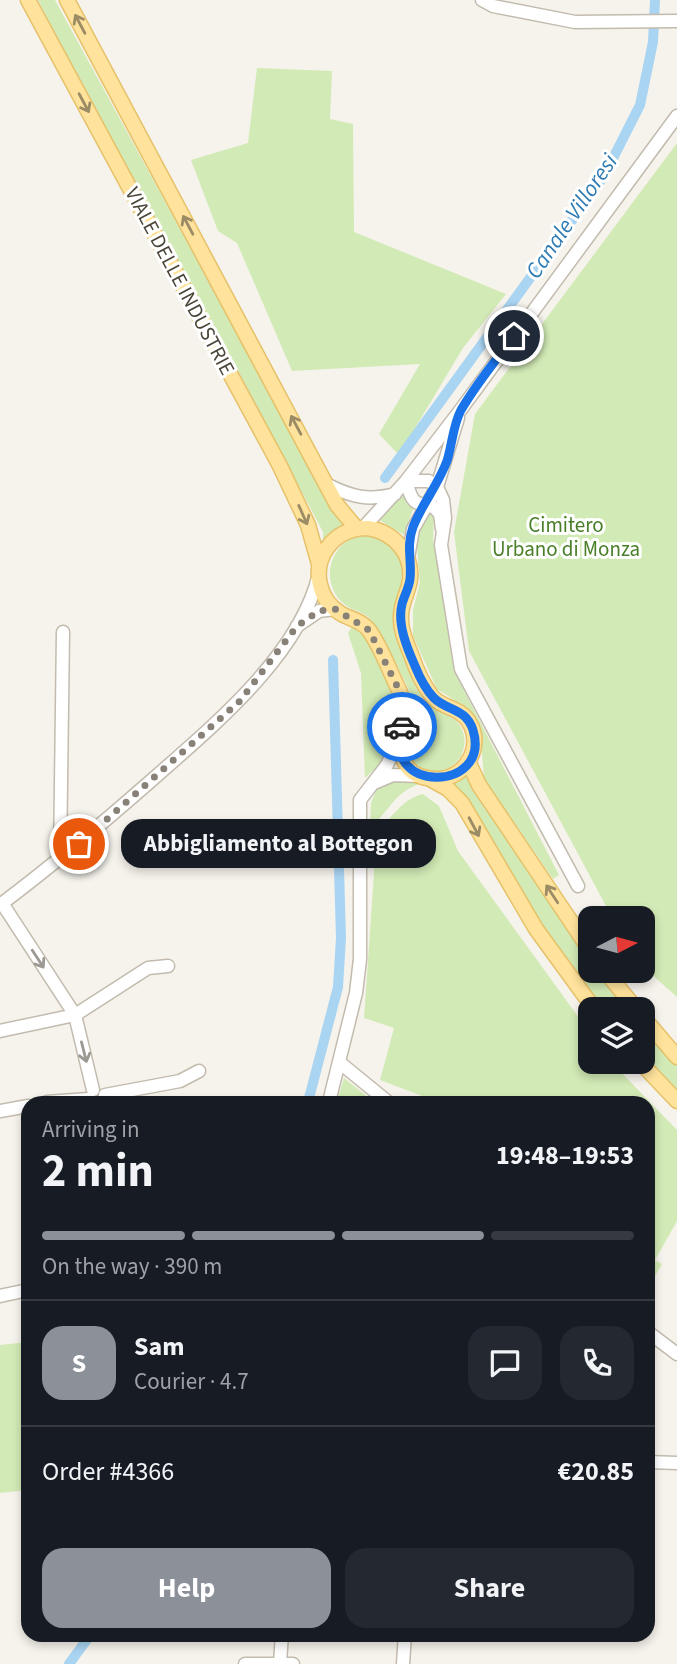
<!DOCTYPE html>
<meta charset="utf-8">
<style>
body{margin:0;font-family:"Source Sans 3",sans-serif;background:#242831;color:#f1f3f6;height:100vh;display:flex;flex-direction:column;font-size:26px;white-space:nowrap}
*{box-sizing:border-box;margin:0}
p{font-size:23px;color:#9ea1a6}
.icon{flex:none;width:38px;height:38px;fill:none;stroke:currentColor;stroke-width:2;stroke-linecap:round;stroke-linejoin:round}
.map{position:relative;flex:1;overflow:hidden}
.details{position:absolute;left:21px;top:1096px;width:634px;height:546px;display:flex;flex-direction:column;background:#171b24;border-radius:21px;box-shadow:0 4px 10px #0003}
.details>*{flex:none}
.needle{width:46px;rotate:84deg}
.controls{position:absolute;left:578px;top:906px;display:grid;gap:14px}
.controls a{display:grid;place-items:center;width:77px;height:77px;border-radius:14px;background:#171b24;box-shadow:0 4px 10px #0003;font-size:35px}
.pin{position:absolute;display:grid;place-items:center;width:60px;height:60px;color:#fff;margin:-30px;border:4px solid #fff;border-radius:50%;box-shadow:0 2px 7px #0007}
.courier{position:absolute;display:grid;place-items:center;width:70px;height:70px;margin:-35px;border:5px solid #1a73e8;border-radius:50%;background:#fff;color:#222;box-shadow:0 2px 9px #0007}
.bubble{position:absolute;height:49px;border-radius:21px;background:#171b24;box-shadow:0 4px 10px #0003;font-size:23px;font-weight:700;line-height:49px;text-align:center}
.summary em{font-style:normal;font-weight:700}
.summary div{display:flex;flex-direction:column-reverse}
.summary{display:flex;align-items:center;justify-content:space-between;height:119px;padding:0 21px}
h1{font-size:46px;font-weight:700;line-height:52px}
.bar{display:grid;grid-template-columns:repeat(4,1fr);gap:10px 7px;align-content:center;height:84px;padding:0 21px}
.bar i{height:9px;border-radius:5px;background:#363941}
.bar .active{background:#8c9099}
.bar p{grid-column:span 4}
.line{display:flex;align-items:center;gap:18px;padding:0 21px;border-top:2px solid #363941}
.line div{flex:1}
.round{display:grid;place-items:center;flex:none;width:74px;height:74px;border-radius:21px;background:#242831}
.primary-button{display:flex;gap:14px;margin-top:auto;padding:14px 21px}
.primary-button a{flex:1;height:80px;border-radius:21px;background:#8c9099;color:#fff;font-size:28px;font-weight:700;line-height:80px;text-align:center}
.primary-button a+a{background:#242831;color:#f1f3f6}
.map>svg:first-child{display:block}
</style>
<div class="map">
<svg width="677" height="1664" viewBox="0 0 677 1664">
<rect width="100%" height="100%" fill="#f6f3ec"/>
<path fill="#d2eab5" d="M38,0H55L336,515L346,523L323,539V532L215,327L154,224Z
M257,68L332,71L330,119L353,124L354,232L506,294L463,348L399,455L379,434L420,364L292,371L237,243L218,231L191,160L248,143Z
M677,143V997L642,966V919H613L469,651L454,532L475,414Z
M404,494L406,503L413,509L404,535L378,519Z
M430,509L434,514L433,539L454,671L559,875L553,879L484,779L481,740L473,716L464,706L437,689L413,636V610L420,582L416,535Z
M372,535L394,544L407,569C393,614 390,628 410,671C414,682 418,695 427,703C439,714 458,715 463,732C469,749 457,769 439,771C394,776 414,728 412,707C412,693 406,684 400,672C391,656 383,636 372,621C366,613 358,612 350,608C330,597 324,571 336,553C343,540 357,535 372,535Z
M353,625L364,636L379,661L396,703L386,758L365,778L361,673L348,633Z
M467,775L590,959V971H598L630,1010H604C544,941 502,859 453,783Z
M418,778L419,784C392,794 389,813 370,827L371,803L378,786L389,781Z
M423,794L439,806L458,851L590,1033V1062H611L677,1130V1221L655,1260L662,1264L655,1276L648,1270V1102H438L380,1080L394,1028L364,1018L374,873L371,834C392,822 398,800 423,794Z
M642,1024L677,1063V1092L642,1054Z
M344,1078L374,1102H337Z
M28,1342V1490L0,1493V1345Z"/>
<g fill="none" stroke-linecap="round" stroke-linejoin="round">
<path stroke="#a9d4f2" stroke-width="10" d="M385,478L604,176L640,105L653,42L655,0
M308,1102L338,987L341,938L333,660
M69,1664L91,1634"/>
<g stroke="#c2bbae" stroke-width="15">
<path id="minor" d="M482,0L493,6L575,22L677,21
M328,485C352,497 368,501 395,494
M363,528L406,481L459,412L677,116
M442,529L440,514L434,507C412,504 412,501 406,481H429L437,487L443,500L445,518L441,545L461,669L578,886
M408,558L413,529L437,487L458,418
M297,626L319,611L335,609
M374,783L393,775L420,776
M60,859L63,632
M2,903L75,1015L93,1090
M0,905C53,865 103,823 153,779C213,726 300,655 319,574
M0,1031L75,1015L148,968L168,966
M339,1062L388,1102
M105,1095L180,1081L199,1071
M47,1102L88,1099
M329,1102L356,993L360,959V800L387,765L400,736
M0,1111L28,1106
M0,1296L28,1290
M648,1332L677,1354
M648,1462L677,1463
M280,1663L282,1634
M245,1664H293
M403,1664L405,1634"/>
</g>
<g stroke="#e6c16a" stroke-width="17">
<path id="major" d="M28,0L280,466L308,525L319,564
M67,0L337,505L357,529
M368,528C394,532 413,554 410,580C408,593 401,603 401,616C400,630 407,644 412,657C416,669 423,684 431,695C440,708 459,706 469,722C484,746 466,779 437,779C379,778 413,718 399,690C389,670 381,646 368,629C361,620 349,619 340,613C318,599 312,569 327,548C337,534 352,528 368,528Z
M468,761L479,785L590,950
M430,779L448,789L462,803L536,929L595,1010
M605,971L637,1010
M642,1016L677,1057
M640,1062L677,1101"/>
</g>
<use href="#minor" stroke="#fff" stroke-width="12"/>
<use href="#major" stroke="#ffe39c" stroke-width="14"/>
</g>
<defs><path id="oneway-shaft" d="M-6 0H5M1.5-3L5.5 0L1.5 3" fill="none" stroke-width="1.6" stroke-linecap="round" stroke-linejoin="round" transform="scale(1.75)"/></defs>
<g stroke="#9c8c66">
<use href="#oneway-shaft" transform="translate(80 24) rotate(-118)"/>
<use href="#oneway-shaft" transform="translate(84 103) rotate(62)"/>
<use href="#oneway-shaft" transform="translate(188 225) rotate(-118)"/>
<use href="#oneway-shaft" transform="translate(296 425) rotate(-118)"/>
<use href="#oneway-shaft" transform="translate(303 515) rotate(66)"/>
<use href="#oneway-shaft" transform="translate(474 827) rotate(62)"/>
<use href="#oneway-shaft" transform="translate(552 894) rotate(-123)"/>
</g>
<g stroke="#9c9892">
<use href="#oneway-shaft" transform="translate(38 959) rotate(57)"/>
<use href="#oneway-shaft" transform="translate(84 1052) rotate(76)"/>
</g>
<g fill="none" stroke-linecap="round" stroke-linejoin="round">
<path stroke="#878178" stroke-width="7" stroke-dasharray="0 12.6" d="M79,844L240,701L297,626L319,611L335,609L369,630L403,698L402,727"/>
<path stroke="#1a73e8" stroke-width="9" d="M402,727C380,794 492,793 473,730C466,708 447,711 434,698C426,690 419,676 415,666C407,648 397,624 402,604C404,596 409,588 410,579C412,560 406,546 413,527C422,504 438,485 447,461C452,445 453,425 461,410C476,384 496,360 514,336"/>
</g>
<g text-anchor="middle" stroke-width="6" stroke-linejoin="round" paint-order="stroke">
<g font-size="21" fill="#4b4439" stroke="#fff">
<text transform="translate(180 281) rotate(62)" y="7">VIALE DELLE INDUSTRIE</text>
</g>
<g font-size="21" fill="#4a7f2a" stroke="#fff">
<text x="566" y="532">Cimitero<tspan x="566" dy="24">Urbano di Monza</tspan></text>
</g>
<g font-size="23" font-style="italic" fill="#2e7ab2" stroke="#fff">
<text transform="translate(571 216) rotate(-56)" y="8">Canale Villoresi</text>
</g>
</g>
</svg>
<div class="controls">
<a><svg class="needle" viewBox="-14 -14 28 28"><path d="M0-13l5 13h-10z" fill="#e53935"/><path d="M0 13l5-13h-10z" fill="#9ea1a6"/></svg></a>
<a><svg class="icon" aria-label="layers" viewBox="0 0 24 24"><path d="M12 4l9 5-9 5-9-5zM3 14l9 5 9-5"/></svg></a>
</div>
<div class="pin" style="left:79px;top:844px;background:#ea580c"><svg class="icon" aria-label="bag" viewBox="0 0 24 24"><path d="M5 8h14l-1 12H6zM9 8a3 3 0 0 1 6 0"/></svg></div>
<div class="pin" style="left:514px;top:336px;background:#1f2937"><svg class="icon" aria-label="home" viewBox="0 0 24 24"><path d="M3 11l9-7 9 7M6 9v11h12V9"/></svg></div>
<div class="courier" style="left:402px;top:727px"><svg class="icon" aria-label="car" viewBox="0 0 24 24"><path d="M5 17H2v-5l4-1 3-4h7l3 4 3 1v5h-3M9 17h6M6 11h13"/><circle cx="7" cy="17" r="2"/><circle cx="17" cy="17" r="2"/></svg></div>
<div class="bubble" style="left:121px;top:819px;width:315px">Abbigliamento al Bottegon</div>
<section class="details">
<div class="summary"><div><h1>2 min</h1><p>Arriving in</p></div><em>19:48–19:53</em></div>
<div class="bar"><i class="active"></i><i class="active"></i><i class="active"></i><i></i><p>On the way · 390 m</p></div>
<div class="line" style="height:126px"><b class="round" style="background:#8c9099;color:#fff">S</b><div><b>Sam</b><p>Courier · 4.7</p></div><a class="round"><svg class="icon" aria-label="chat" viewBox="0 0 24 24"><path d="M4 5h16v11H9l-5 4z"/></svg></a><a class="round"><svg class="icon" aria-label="phone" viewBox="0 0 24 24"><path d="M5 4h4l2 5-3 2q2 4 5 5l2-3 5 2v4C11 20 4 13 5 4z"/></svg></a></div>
<div class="line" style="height:91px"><div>Order #4366</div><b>€20.85</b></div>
<div class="primary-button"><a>Help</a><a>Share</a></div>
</section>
</div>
